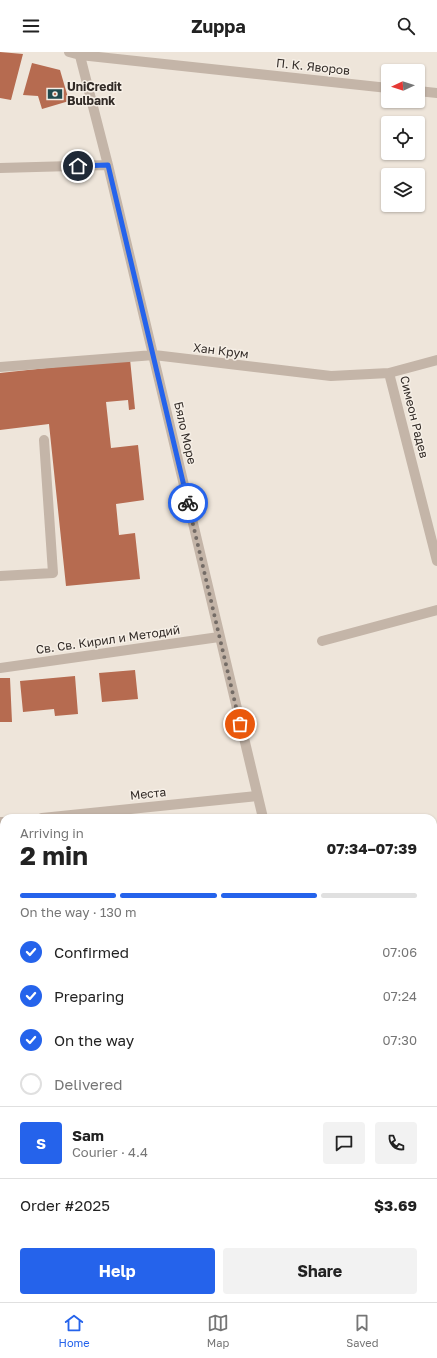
<!DOCTYPE html>
<meta charset="utf-8">
<style>
body{margin:0;font-family:"Golos Text",sans-serif;background:#f2f2f2;color:#222;height:100vh;display:flex;flex-direction:column;font-size:15px;white-space:nowrap}
*{box-sizing:border-box;margin:0}
p{font-size:13px;color:#767676}
.icon{flex:none;width:22px;height:22px;fill:none;stroke:currentColor;stroke-width:2;stroke-linecap:round;stroke-linejoin:round}
.map{position:relative;flex:1;overflow:hidden}
.drawer{position:absolute;left:0px;top:762px;width:437px;height:488px;display:flex;flex-direction:column;background:#fff;border-radius:12px 12px 0 0;box-shadow:0 1px 3px #0004}
.drawer>*{flex:none}
.needle{width:26px;rotate:266deg}
.tools{position:absolute;left:381px;top:12px;display:grid;gap:8px}
.tools a{display:grid;place-items:center;width:44px;height:44px;border-radius:4px;background:#fff;box-shadow:0 1px 3px #0004;font-size:20px}
.pin{position:absolute;display:grid;place-items:center;width:34px;height:34px;color:#fff;margin:-17px;border:2px solid #fff;border-radius:50%;box-shadow:0 1px 4px #0007}
.courier{position:absolute;display:grid;place-items:center;width:40px;height:40px;margin:-20px;border:3px solid #2563eb;border-radius:50%;background:#fff;color:#222;box-shadow:0 1px 5px #0007}
.head em{font-style:normal;font-weight:700}
.head div{display:flex;flex-direction:column-reverse}
.head{display:flex;align-items:center;justify-content:space-between;height:68px;padding:0 20px}
h1{font-size:26px;font-weight:700;line-height:30px}
.bar{display:grid;grid-template-columns:repeat(4,1fr);gap:6px 4px;align-content:center;height:48px;padding:0 20px}
.bar i{height:5px;border-radius:3px;background:#e0e0e0}
.bar .current{background:#2563eb}
.bar p{grid-column:span 4}
.line{display:flex;align-items:center;gap:10px;padding:0 20px;border-top:1px solid #e0e0e0}
.line div{flex:1}
.round{display:grid;place-items:center;flex:none;width:42px;height:42px;border-radius:4px;background:#f2f2f2}
ol{padding:0 20px;list-style:none}
li{display:flex;align-items:center;gap:12px;height:44px}
li p{margin-inline-start:auto}
li .icon{padding:4px;border-radius:50%;background:#2563eb;color:#fff;stroke-width:4}
li:last-child{color:#767676}
li i{width:22px;height:22px;border:2px solid #e0e0e0;border-radius:50%}
.primary-button{display:flex;gap:8px;margin-top:auto;padding:8px 20px}
.primary-button a{flex:1;height:46px;border-radius:4px;background:#2563eb;color:#fff;font-size:16px;font-weight:700;line-height:46px;text-align:center}
.primary-button a+a{background:#f2f2f2;color:#222}
header{display:flex;justify-content:space-between;align-items:center;height:52px;padding:0 20px;background:#fff;font-size:18px;font-weight:700}
.dock{display:flex;justify-content:space-around;align-items:center;height:56px;border-top:1px solid #e0e0e0;background:#fff;font-size:11px;color:#767676}
.dock a{display:grid;justify-items:center;gap:2px}
.dock .current{color:#2563eb}
.map>svg:first-child{display:block}
</style>
<header><svg class="icon" aria-label="menu" viewBox="0 0 24 24"><path d="M4 6h16M4 12h16M4 18h16"/></svg>Zuppa<svg class="icon" aria-label="search" viewBox="0 0 24 24"><circle cx="10" cy="10" r="6"/><path d="M15 15l6 6"/></svg></header>
<div class="map">
<svg width="437" height="1250" viewBox="0 0 437 1250">
<rect width="100%" height="100%" fill="#eee5da"/>
<path fill="#b66b50" d="M0,0L23,2L11,48L0,46Z
M32,11L60,18L69,49L42,57L38,44L23,43Z
M130,307L135,357L129,358L128,348L106,350L111,396L138,393L144,448L116,452L119,483L135,481L140,527L66,534L49,372L0,378V321Z
M135,618L138,647L102,650L99,621Z
M75,624L78,662L55,664L54,657L23,660L20,629Z
M0,626H10L12,670H0Z
M262,1246H298V1250H263Z"/>
<g fill="none" stroke-linecap="round" stroke-linejoin="round">
<path stroke="#afa092" stroke-width="2.5" stroke-dasharray="2 2" stroke-linecap="butt" d="M223,1250L225,1246"/>
<path stroke="#c4b5a8" stroke-width="10" d="M0,524L53,521L44,388"/>
<path stroke="#c4b5a8" stroke-width="10" d="M69,0L80,3L388,36
M79,0L108,113L263,766
M418,39L437,41
M0,116L108,113
M0,315L154,303L331,324L389,321L437,308
M389,321L437,509
M322,589L437,558
M0,616L219,585
M42,766L257,744
M0,770H4
M433,888H437
M0,915H4
M433,920L437,923
M0,1100L4,1101
M433,1101L437,1105
M325,1246L326,1250
M32,1250L33,1246
M155,1250L161,1248L166,1250"/>
</g>
<g fill="none" stroke-linecap="round" stroke-linejoin="round">
<path stroke="#746c66" stroke-width="4" stroke-dasharray="0 7.2" d="M188,451L240,672"/>
<path stroke="#2563eb" stroke-width="5" d="M78,114L108,113L188,451"/>
</g>
<defs>
<g id="bank-bare" transform="scale(1.2)"><path d="M-6-4H6V4H-6ZM0-2.3a2.3 2.3 0 1 0 0 4.6a2.3 2.3 0 1 0 0-4.6Z" fill="#224a4e" stroke="#f6efe6" stroke-width="2.5" paint-order="stroke"/></g>
</defs>
<g fill-rule="evenodd">
<use href="#bank-bare" x="55" y="42"/>
</g>
<g text-anchor="middle" stroke-width="3" stroke-linejoin="round" paint-order="stroke">
<g font-size="12" fill="#322b27" stroke="#f6efe6">
<text transform="translate(313 15) rotate(6)" y="4">П. К. Яворов</text>
<text transform="translate(221 299) rotate(7)" y="4">Хан Крум</text>
<text transform="translate(414 365) rotate(76)" y="4">Симеон Радев</text>
<text transform="translate(185 381) rotate(77)" y="4">Бяло Море</text>
<text transform="translate(108 588) rotate(-8)" y="4">Св. Св. Кирил и Методий</text>
<text transform="translate(148 742) rotate(-6)" y="4">Места</text>
</g>
<g font-size="12" font-weight="bold" fill="#322b27" stroke="#f6efe6" text-anchor="start">
<text x="67" y="39">UniCredit<tspan x="67" dy="14">Bulbank</tspan></text>
</g>
</g>
</svg>
<div class="tools">
<a><svg class="needle" viewBox="-14 -14 28 28"><path d="M0-13l5 13h-10z" fill="#e53935"/><path d="M0 13l5-13h-10z" fill="#767676"/></svg></a>
<a><svg class="icon" aria-label="locate" viewBox="0 0 24 24"><circle cx="12" cy="12" r="6"/><path d="M12 2v4M12 18v4M2 12h4M18 12h4"/></svg></a>
<a><svg class="icon" aria-label="layers" viewBox="0 0 24 24"><path d="M12 4l9 5-9 5-9-5zM3 14l9 5 9-5"/></svg></a>
</div>
<div class="pin" style="left:240px;top:672px;background:#ea580c"><svg class="icon" aria-label="bag" viewBox="0 0 24 24"><path d="M5 8h14l-1 12H6zM9 8a3 3 0 0 1 6 0"/></svg></div>
<div class="pin" style="left:78px;top:114px;background:#1f2937"><svg class="icon" aria-label="home" viewBox="0 0 24 24"><path d="M3 11l9-7 9 7M6 9v11h12V9"/></svg></div>
<div class="courier" style="left:188px;top:451px"><svg class="icon" aria-label="bike" viewBox="0 0 24 24"><circle cx="6" cy="16" r="4"/><circle cx="18" cy="16" r="4"/><path d="M6 16l4-8h5l3 8M10 8l3 8H6M13 5h3"/></svg></div>
<section class="drawer">
<div class="head"><div><h1>2 min</h1><p>Arriving in</p></div><em>07:34–07:39</em></div>
<div class="bar"><i class="current"></i><i class="current"></i><i class="current"></i><i></i><p>On the way · 130 m</p></div>
<ol>
<li><svg class="icon" aria-label="check" viewBox="0 0 24 24"><path d="M5 12l5 5 9-10"/></svg>Confirmed<p>07:06</p></li>
<li><svg class="icon" aria-label="check" viewBox="0 0 24 24"><path d="M5 12l5 5 9-10"/></svg>Preparing<p>07:24</p></li>
<li><svg class="icon" aria-label="check" viewBox="0 0 24 24"><path d="M5 12l5 5 9-10"/></svg>On the way<p>07:30</p></li>
<li><i></i>Delivered</li>
</ol>
<div class="line" style="height:72px"><b class="round" style="background:#2563eb;color:#fff">S</b><div><b>Sam</b><p>Courier · 4.4</p></div><a class="round"><svg class="icon" aria-label="chat" viewBox="0 0 24 24"><path d="M4 5h16v11H9l-5 4z"/></svg></a><a class="round"><svg class="icon" aria-label="phone" viewBox="0 0 24 24"><path d="M5 4h4l2 5-3 2q2 4 5 5l2-3 5 2v4C11 20 4 13 5 4z"/></svg></a></div>
<div class="line" style="height:52px"><div>Order #2025</div><b>$3.69</b></div>
<div class="primary-button"><a>Help</a><a>Share</a></div>
</section>
</div>
<nav class="dock">
<a class="current"><svg class="icon" aria-label="home" viewBox="0 0 24 24"><path d="M3 11l9-7 9 7M6 9v11h12V9"/></svg>Home</a>
<a><svg class="icon" aria-label="map" viewBox="0 0 24 24"><path d="M3 6l6-2 6 2 6-2v14l-6 2-6-2-6 2zM9 4v14M15 6v14"/></svg>Map</a>
<a><svg class="icon" aria-label="saved" viewBox="0 0 24 24"><path d="M7 4h10v16l-5-4-5 4z"/></svg>Saved</a>
</nav>
